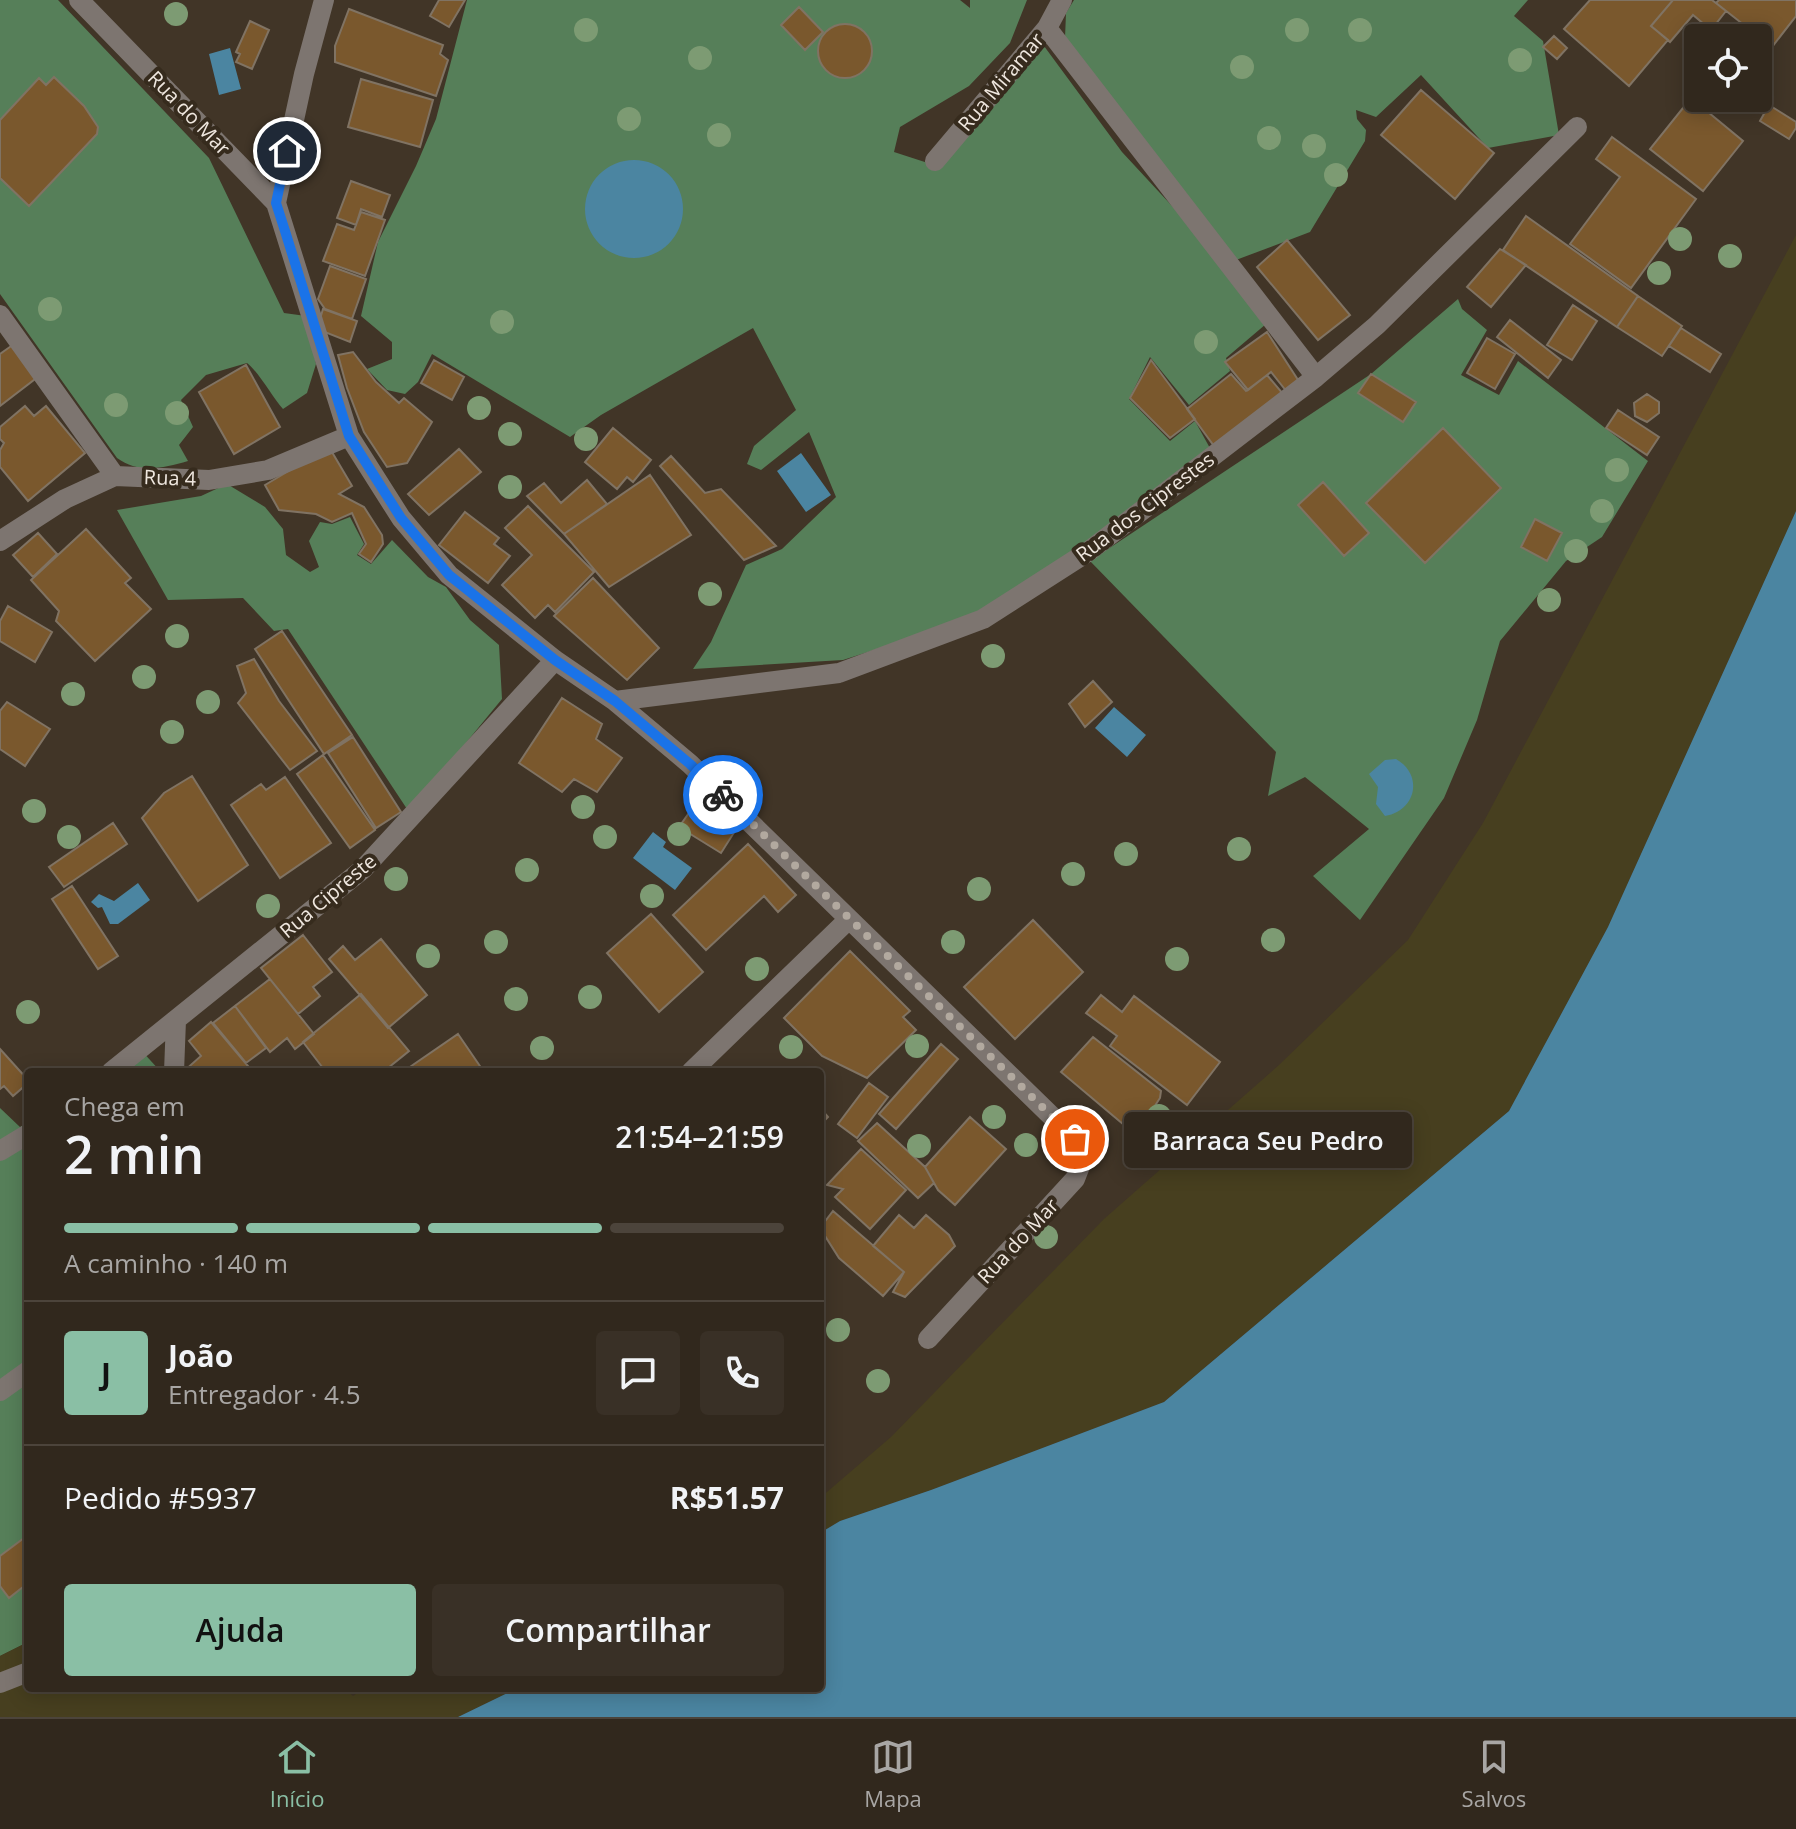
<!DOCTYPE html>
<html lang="pt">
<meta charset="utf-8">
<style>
body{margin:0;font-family:"Open Sans",sans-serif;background:#393026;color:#f1f3f6;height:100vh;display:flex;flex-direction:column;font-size:30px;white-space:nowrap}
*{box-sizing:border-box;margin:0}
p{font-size:26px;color:#a8a6a4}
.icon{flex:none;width:44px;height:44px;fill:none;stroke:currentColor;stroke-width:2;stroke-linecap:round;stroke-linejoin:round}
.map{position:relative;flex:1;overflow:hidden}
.panel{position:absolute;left:24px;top:1068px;width:800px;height:624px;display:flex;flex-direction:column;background:#31281d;border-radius:8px;box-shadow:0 4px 20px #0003,0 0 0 2px #4c443b}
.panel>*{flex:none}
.buttons{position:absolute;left:1684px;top:24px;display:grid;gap:16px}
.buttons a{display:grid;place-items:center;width:88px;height:88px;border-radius:8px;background:#31281d;box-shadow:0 4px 20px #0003,0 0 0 2px #4c443b;font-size:40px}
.pin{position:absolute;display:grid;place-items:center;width:68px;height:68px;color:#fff;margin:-34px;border:4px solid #fff;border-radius:50%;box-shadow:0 2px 8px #0007}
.courier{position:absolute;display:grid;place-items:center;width:80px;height:80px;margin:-40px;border:6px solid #1a73e8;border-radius:50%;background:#fff;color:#222;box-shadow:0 2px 10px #0007}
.bubble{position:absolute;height:56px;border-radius:8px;background:#31281d;box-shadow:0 4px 20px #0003,0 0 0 2px #4c443b;font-size:26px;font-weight:600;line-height:56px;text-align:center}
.head em{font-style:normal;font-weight:600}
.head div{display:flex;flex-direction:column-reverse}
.head{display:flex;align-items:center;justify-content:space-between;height:136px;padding:0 40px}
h1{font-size:52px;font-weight:600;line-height:60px}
.bar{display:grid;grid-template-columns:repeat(4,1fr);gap:12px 8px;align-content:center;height:96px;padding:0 40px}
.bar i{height:10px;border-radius:6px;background:#4c443b}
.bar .selected{background:#8abfa5}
.bar p{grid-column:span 4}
.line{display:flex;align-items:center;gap:20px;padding:0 40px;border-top:2px solid #4c443b}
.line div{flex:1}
.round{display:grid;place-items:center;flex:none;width:84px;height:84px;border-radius:8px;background:#393026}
.action{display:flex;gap:16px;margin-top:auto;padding:16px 40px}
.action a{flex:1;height:92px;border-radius:8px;background:#8abfa5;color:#111;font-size:32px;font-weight:600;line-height:92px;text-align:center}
.action a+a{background:#393026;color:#f1f3f6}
.tabs{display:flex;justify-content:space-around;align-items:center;height:112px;border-top:2px solid #4c443b;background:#31281d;font-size:22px;color:#a8a6a4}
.tabs a{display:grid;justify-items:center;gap:4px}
.tabs .selected{color:#8abfa5}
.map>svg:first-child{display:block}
</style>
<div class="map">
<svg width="1796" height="1717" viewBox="0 0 1796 1717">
<rect width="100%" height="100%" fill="#413527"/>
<path fill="#567f59" d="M0,0H58L209,158L284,313L306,316L316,364L307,393L283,409C273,398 258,371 247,363L206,375L181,400L193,427L179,445L188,461C163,468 139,474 117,458L0,294Z
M467,0H960L970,8V0H1027L1010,43L969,86L900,127L894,152L934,165L1044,46L1122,152L1185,220L1266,324L1226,358L1230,371L1189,405L1150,357L1129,399L1170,441L1195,421L1211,450L1093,542L977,617L843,660L693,669L711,642L746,565L782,549L836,497L809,432L761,470L747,464L754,446L796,410L753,328L601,415L570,437L432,354L418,382L405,394L387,390L367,369L392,359V342L361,316L378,242L416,166L436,119Z
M1074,0H1528L1514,16L1543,41L1559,135L1488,148L1421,75L1376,117L1356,110L1357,119L1366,130L1365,141L1310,232L1236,260L1065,38L1066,13Z
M1458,299L1462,309L1487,330L1461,375L1499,395L1518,361L1648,461L1602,537L1566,561L1500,641L1477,720L1444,798L1360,920L1313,876L1369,829L1305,777L1268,796L1276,752L1090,561L1371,374Z
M227,484L265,507L283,529L286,555L310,572L319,567L309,541L320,522L332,524L350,517L364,544L357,555L371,564L392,540L428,577L446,587L470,620L499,645L502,699L409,812L288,629L274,631L243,598L168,600L117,510L201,496Z
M140,1049L161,1072H105Z
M0,1108L20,1127L28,1122V1642L0,1656Z"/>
<path fill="#473f1f" d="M1796,235V511L1608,927L1509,1111L1164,1402L931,1490L840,1521L820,1533V1498L891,1437L1104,1219L1279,1065L1408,940L1483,823Z
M28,1642V1688H344L353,1696L364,1688H518L458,1717H0V1656Z"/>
<path fill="#4b85a1" d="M230,48L241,89L219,95L209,54Z
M585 209a49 49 0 1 1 98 0a49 49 0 1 1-98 0Z
M801,453L831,495L806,512L777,471Z
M1796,511V1717H458L518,1688H820V1533L840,1521L931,1490L1164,1402L1509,1111L1608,927Z
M1114,707L1146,735L1127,757L1095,728Z
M1396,759C1424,775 1416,811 1385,816L1376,804L1378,787L1369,774L1385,760Z
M653,832L666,842L663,847L692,868L675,890L633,858Z
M138,883L150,900L118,924H110L102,907L98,908L91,902L99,894L114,901Z"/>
<path fill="#7a582d" stroke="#807363" stroke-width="2" d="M439,0H465L449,27L430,16Z
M1590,0H1673L1651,26L1668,40L1629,86L1564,29Z
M1673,0H1712L1726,11L1711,30L1693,15L1670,42L1651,26Z
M1719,0H1796V16L1772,47L1716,3Z
M799,7L823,32L805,50L781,25Z
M349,9L443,45L440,54L448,60L436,96L335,62V46Z
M250,21L269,30L252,69L236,62L240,54L236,52Z
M818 51a27 27 0 1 1 54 0a27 27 0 1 1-54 0Z
M1554,36L1567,48L1557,59L1543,47Z
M54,77L84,106L98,127L97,134L29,206L0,178V120L39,78L46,85Z
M361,79L433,100L420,147L348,127Z
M1421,90L1494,153L1455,199L1381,135Z
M1691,98L1743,141L1703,191L1650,149Z
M1769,105L1796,122V128L1789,139L1760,121Z
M1612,137L1696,199L1631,288L1570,244L1620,177L1596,159Z
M351,181L390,195L382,217L361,209L356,225L337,218Z
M361,212L385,220L365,276L323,261L337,224L354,230Z
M1526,216L1638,296L1617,327L1503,250Z
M1287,240L1350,315L1318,340L1257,267Z
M1500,249L1526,265L1491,307L1467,287Z
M330,266L366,279L352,319L325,309L318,299Z
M1638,296L1682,326L1662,356L1617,327Z
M1573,305L1597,321L1572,360L1547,345Z
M323,309L357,321L350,342L317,329Z
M1510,320L1561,360L1548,378L1497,337Z
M1681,328L1721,354L1710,372L1669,346Z
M1267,332L1300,383L1287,392L1271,372L1248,390L1225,362Z
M1487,338L1515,354L1495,389L1467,373Z
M14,344L39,376L0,406V354Z
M353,352L376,382L399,403L404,398L432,422L407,463L387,467L364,432L347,388L338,355Z
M434,360L464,377L452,400L421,383Z
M1151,360L1195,419L1170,438L1130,398Z
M246,365L280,427L234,454L199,392Z
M1231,374L1246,391L1267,375L1284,395L1214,446L1187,409Z
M1371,374L1416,402L1403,422L1358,393Z
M1647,394L1659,402V413L1647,422L1635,416L1634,403Z
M25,406L34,416L46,406L85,453L28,501L0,467V450L4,443L0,439V427Z
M1618,410L1659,437L1647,455L1606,428Z
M613,428L651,460L633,482L627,477L617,489L585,462Z
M1443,428L1501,488L1425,563L1366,503Z
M329,447L352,486L339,494L364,507L382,535L383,544L371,562L359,554L366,544L352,513L332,522L316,514L279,510L265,485Z
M459,449L481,472L429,515L408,494Z
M671,456L705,493L721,489L776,546L744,560L660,466Z
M650,475L691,535L609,587L564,534Z
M587,480L607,504L564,534L527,496L544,483L561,503Z
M1323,482L1369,533L1344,556L1298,505Z
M528,506L594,572L555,612L548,605L535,618L502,585L532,555L505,528Z
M465,512L499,538L494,544L510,556L488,583L439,545Z
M1535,519L1562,533L1547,561L1521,547Z
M86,529L131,578L125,583L151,609L95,661L56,621L59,611L31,580Z
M38,533L57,554L33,577L13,555Z
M593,578L659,648L627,680L554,616Z
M8,606L52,632L35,662L0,641V621Z
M282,631L352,735L324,754L255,649Z
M254,659L279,701L317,751L290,770L238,703L246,693L237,666Z
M1093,681L1112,702L1085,727L1069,704Z
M562,698L602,724L596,739L622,758L597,792L574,779L562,792L519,763Z
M7,702L50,729L25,766L0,749V711Z
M353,737L401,812L376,828L328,753Z
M323,755L375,830L350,848L297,774Z
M192,776L248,865L198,901L142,818L164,793Z
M285,777L331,843L280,878L231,805L261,784L266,790Z
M701,796L735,831L721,853L679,827Z
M113,823L127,844L64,887L49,867Z
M748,844L796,895L778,912L764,896L706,950L673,915Z
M72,886L118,956L98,969L52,899Z
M651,914L703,972L659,1012L607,953Z
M1033,920L1083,972L1015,1039L964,987Z
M303,935L332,972L313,987L320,996L298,1014L261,968Z
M381,939L427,995L388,1028L329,959L343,946L355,960Z
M850,951L910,1011L903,1017L916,1030L867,1078L822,1056L784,1018Z
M270,979L314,1034L295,1049L287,1038L270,1052L235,1006Z
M361,994L409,1051L383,1072H326L303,1042Z
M1101,995L1122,1012L1134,996L1220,1062L1187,1105L1110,1046L1117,1036L1086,1013Z
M235,1006L266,1048L246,1063L213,1023Z
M211,1022L253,1072H183L201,1056L189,1041Z
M458,1034L484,1072H409L407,1069Z
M1093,1037L1161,1091L1160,1098L1136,1135L1061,1072Z
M941,1044L958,1059L896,1129L879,1114Z
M0,1049L28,1080V1083L13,1096L4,1086L0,1089Z
M869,1083L888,1097L857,1138L838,1124Z
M820,1108L828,1117L820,1125Z
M970,1117L1006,1149L955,1205L938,1190L925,1167Z
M877,1123L925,1167L934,1183L918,1198L858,1141Z
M861,1149L906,1190L870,1229L835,1197L843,1189L827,1185Z
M833,1211L904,1272L883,1296L839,1258L820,1228Z
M899,1215L914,1228L926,1215L949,1235L955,1246L905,1297L893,1292L904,1272L873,1246Z
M28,1535V1583L9,1598L0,1586V1556Z"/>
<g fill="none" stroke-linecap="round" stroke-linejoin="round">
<path stroke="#7d7570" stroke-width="20" d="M79,0L276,203L349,436L401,518L449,575L555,660L615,701L690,764L1075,1139L1082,1161L1075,1179L928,1339
M1047,28L1316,377
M935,161L1047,28L1062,0
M276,203L304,74L324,0
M0,315L115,476
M0,541L65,499L115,476L209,480L268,470L349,436
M615,701L839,673L983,619L1089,551L1316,377L1377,325L1577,127
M111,1072L363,869L555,660
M174,1072L176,1020
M691,1072L849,919
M0,1151L28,1134
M0,1391L28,1371
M0,1683L28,1672"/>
</g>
<g fill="#7d9b73">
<circle cx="176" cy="14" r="12"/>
<circle cx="586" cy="30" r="12"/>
<circle cx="1297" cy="30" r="12"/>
<circle cx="1360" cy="30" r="12"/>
<circle cx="700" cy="58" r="12"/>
<circle cx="1520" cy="60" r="12"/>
<circle cx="1242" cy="67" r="12"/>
<circle cx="629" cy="119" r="12"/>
<circle cx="719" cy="135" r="12"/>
<circle cx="1269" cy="138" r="12"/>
<circle cx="1314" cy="146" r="12"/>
<circle cx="1336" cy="175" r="12"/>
<circle cx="1680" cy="239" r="12"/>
<circle cx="1730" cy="256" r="12"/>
<circle cx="1659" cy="273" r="12"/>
<circle cx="50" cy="309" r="12"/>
<circle cx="502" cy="322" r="12"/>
<circle cx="1206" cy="342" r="12"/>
<circle cx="116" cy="405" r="12"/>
<circle cx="479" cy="408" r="12"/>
<circle cx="177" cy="413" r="12"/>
<circle cx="510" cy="434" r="12"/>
<circle cx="586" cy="439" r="12"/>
<circle cx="1617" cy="470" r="12"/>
<circle cx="510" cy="487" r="12"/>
<circle cx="1602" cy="511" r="12"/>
<circle cx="1576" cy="551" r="12"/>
<circle cx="710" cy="594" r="12"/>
<circle cx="1549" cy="600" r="12"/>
<circle cx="177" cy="636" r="12"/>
<circle cx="993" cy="656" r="12"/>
<circle cx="144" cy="677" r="12"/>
<circle cx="73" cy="694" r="12"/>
<circle cx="208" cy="702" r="12"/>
<circle cx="172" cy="732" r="12"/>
<circle cx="583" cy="807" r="12"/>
<circle cx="34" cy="811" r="12"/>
<circle cx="679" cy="834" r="12"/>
<circle cx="69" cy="837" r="12"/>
<circle cx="605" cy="837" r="12"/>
<circle cx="1239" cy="849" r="12"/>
<circle cx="1126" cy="854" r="12"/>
<circle cx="527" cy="870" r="12"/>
<circle cx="1073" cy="874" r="12"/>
<circle cx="396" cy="879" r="12"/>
<circle cx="979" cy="889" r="12"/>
<circle cx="652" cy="896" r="12"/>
<circle cx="268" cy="906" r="12"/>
<circle cx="1273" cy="940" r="12"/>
<circle cx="496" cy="942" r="12"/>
<circle cx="953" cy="942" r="12"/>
<circle cx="428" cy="956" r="12"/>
<circle cx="1177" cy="959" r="12"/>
<circle cx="757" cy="969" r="12"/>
<circle cx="590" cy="997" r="12"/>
<circle cx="516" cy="999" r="12"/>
<circle cx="28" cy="1012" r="12"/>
<circle cx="917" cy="1046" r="12"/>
<circle cx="791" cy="1047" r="12"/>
<circle cx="542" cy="1048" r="12"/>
<circle cx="1159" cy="1116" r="12"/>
<circle cx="994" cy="1117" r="12"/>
<circle cx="1026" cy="1145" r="12"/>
<circle cx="919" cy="1146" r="12"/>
<circle cx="1046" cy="1237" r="12"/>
<circle cx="838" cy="1330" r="12"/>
<circle cx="878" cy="1381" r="12"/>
</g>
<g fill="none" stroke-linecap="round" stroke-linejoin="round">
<path stroke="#b2a99f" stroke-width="8" stroke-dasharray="0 14.4" d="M723,795L1075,1139"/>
<path stroke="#1a73e8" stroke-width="10" d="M287,151L276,203L285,231L349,436L401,518L449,575L555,660L615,701L690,764L723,795"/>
</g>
<g text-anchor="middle" stroke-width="8" stroke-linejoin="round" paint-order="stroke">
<g font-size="20" fill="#efe7df" stroke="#362b1d">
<text transform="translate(1001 82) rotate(-50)" y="7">Rua Miramar</text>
<text transform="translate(189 113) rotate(46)" y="7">Rua do Mar</text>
<text transform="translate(170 478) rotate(2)" y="7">Rua 4</text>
<text transform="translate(1145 507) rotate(-37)" y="7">Rua dos Ciprestes</text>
<text transform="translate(328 896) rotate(-40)" y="7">Rua Cipreste</text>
<text transform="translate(1018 1241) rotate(-47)" y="7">Rua do Mar</text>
</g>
</g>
</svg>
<div class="buttons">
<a><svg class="icon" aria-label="locate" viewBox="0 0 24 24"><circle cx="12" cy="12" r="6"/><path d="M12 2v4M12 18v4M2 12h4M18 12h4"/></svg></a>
</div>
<div class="pin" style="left:1075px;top:1139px;background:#ea580c"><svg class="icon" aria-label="bag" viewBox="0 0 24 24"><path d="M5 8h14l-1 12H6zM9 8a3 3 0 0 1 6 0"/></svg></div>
<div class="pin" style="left:287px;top:151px;background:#1f2937"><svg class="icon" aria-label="home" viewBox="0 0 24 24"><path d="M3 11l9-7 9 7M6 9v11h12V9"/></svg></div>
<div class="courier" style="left:723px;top:795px"><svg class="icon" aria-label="bike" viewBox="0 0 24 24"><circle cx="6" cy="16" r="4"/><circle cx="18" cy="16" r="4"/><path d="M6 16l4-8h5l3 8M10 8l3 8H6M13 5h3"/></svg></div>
<div class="bubble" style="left:1124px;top:1112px;width:288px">Barraca Seu Pedro</div>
<section class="panel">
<div class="head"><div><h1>2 min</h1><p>Chega em</p></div><em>21:54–21:59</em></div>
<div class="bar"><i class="selected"></i><i class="selected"></i><i class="selected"></i><i></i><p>A caminho · 140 m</p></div>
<div class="line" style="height:144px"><b class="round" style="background:#8abfa5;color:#111">J</b><div><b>João</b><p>Entregador · 4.5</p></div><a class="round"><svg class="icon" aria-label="chat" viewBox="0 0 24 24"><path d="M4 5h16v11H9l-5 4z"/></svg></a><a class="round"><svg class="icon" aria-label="phone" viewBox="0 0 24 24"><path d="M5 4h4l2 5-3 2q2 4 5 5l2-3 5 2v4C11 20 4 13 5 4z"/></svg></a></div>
<div class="line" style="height:104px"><div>Pedido #5937</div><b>R$51.57</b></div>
<div class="action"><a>Ajuda</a><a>Compartilhar</a></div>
</section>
</div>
<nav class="tabs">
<a class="selected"><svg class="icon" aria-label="home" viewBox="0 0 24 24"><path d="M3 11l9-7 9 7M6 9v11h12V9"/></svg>Início</a>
<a><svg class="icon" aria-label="map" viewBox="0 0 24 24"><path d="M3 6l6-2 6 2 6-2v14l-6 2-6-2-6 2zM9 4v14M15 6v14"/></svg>Mapa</a>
<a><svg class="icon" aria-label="saved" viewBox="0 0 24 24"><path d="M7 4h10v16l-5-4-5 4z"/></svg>Salvos</a>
</nav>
